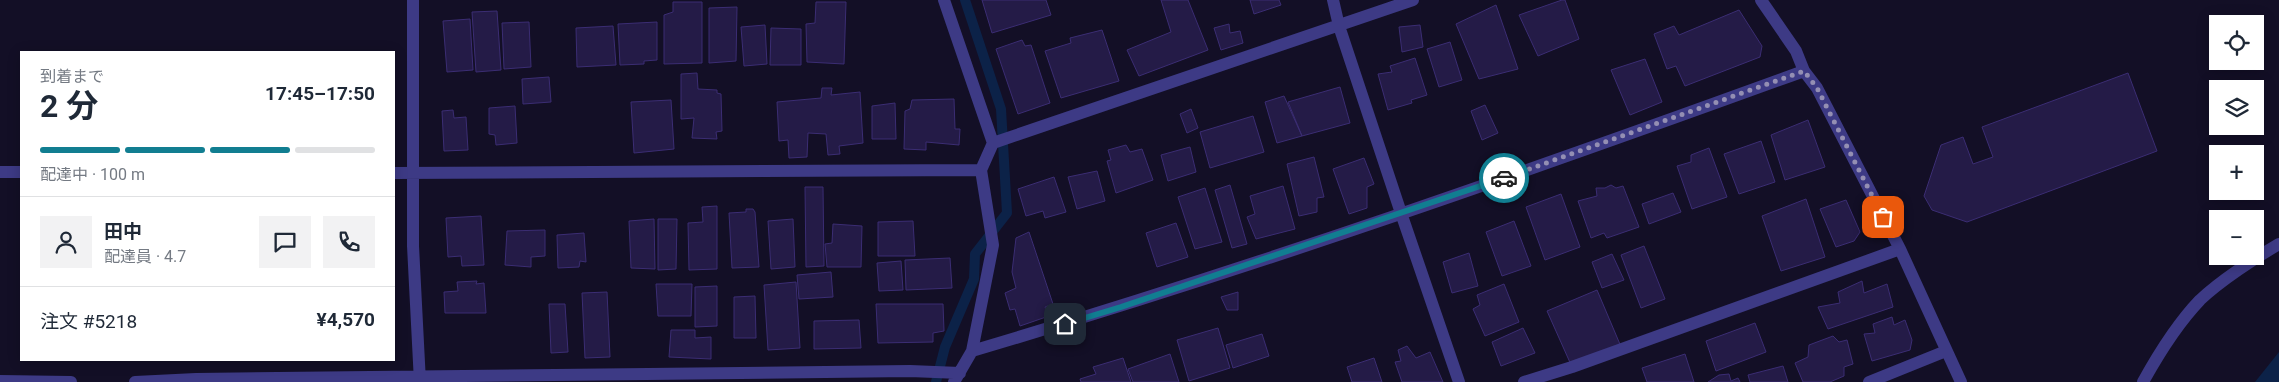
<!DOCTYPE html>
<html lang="ja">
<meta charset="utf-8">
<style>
body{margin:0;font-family:Roboto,"Noto Sans JP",sans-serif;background:#f2f2f3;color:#1f2937;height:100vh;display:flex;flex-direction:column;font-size:19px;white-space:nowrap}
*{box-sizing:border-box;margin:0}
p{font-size:16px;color:#747a83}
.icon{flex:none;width:28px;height:28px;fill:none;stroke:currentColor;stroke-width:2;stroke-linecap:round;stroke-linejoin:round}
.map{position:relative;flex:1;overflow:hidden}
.drawer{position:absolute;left:20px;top:51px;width:375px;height:310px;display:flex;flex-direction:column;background:#fff;border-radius:0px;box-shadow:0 2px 12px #0003}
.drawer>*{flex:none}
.tools{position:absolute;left:2209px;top:15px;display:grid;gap:10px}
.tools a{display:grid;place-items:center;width:55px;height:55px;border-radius:0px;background:#fff;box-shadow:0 2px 12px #0003;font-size:25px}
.pin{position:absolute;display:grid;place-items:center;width:42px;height:42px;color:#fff;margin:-21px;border-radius:10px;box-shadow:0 2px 8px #0006}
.courier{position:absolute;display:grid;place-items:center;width:50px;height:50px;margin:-25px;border:4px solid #117e91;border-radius:50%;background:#fff;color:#222;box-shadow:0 1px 6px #0007}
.head em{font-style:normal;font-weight:700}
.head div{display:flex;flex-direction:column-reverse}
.head{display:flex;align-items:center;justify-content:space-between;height:85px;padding:0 20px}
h1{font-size:32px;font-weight:700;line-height:38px}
.bar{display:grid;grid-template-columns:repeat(4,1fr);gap:8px 5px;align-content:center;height:60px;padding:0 20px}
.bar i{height:6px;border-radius:4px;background:#e0e1e3}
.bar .selected{background:#117e91}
.bar p{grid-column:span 4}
.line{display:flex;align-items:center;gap:12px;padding:0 20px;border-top:1px solid #e0e1e3}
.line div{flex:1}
.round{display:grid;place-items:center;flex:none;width:52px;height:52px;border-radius:0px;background:#f2f2f3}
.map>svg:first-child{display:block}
</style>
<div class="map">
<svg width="2279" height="382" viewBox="0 0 2279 382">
<rect width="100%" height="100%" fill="#130f26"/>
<path fill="#0c2248" d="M2279,352V382H2255Z"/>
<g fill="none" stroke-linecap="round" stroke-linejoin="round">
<path stroke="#0c2248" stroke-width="10" d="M936,382L945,347L974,279L975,254L1007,213L1001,109L965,0"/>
</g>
<path fill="#241b47" stroke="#3b2d73" d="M982,0H1046L1051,15L992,33Z
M1161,0H1188L1208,50L1139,76L1127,50L1171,32Z
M1250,0H1279L1281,5L1254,14Z
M1562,0H1565L1579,39L1538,56L1519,15Z
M673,2H702V63L664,64V15L673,12Z
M816,2H846L844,64L807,62L806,24L815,23Z
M1496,5L1518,69L1479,79L1456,24Z
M737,7L736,61L709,63V8Z
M1739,10L1762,46L1760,57L1685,86L1676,66L1667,69L1654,34L1674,26L1679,35Z
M497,11L501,70L476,72L472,12Z
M470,19L473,70L447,72L443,21Z
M529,22L531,67L504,69L502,23Z
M657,22V60L644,61V64L620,65L618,24Z
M1229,24L1230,33L1240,31L1243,43L1221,50L1214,28Z
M765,25L767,64L744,66L741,27Z
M1420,25L1423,47L1402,52L1399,27Z
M613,26L616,65L577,67L576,28Z
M771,28L801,29V65H770Z
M1102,30L1119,81L1061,98L1045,51L1071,43L1070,38Z
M1022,40L1025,46L1031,45L1050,103L1018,114L996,49Z
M1450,42L1462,80L1439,87L1427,49Z
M1415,58L1427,95L1411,100L1412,103L1388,110L1378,74L1392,72L1390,66Z
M1645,59L1662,102L1630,115L1611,70Z
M697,73L698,89L717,90V93L721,94L722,131L716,132L717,139L692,138L694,118L681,119V74Z
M2128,73L2157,151L1967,222L1932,210L1924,196L1941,145L1963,137L1973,164L1993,157L1982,127Z
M549,77L551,102L523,104L522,79Z
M1340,87L1350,123L1302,136L1288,102Z
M822,88H832L831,95L860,92L863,143L839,146L840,154L828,155L826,134L808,133L807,157L789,158L788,140L779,141L777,102L821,98Z
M1284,96L1302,136L1277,143L1265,102Z
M954,99L955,129H960L959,145L926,142V150L904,149L905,111L910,109L912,100Z
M671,100L674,149L634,153L631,102Z
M895,103L896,139H872V106Z
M1485,105L1498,133L1482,140L1471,111Z
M515,106L517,143L496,145L495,135L489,134V108Z
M1191,109L1198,128L1187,133L1180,114Z
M453,110L454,118L466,117L468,150L444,151L442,111Z
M1253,116L1264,152L1210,168L1200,132Z
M1808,120L1825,167L1785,180L1771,135Z
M1761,141L1775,182L1739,194L1724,154Z
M1126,145L1130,152L1142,149L1153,180L1116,193L1107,161L1111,160L1108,150Z
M1190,147L1196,172L1168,181L1161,155Z
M1709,148L1727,197L1692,209L1677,166L1691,162V155Z
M1314,157L1324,197L1317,198V212L1299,216L1287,164Z
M1364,158L1374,184L1367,187V208L1349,214L1333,169Z
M1097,171L1105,201L1077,209L1068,177Z
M1054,177L1066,212L1045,218L1043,211L1026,216L1018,189Z
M1230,185L1247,244L1232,248L1215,190Z
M1611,185L1616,188L1623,186L1639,227L1607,238L1604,233L1591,238L1578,201L1597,196L1596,188H1605Z
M1283,186L1295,229L1256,239L1247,217L1255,214L1250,196Z
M805,187H823L824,266L806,267Z
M1205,188L1222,242L1195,249L1178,197Z
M1673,193L1681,212L1649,224L1642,204Z
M1561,194L1580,247L1545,260L1526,207Z
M1806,199L1825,257L1781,271L1762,216Z
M1846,200L1860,232L1854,241L1836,247L1820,209Z
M717,206V269L689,270L688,223L703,222L702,207Z
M746,209H753L755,212L759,267L732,268L729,213L746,212Z
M481,216L484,265L462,266L461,256L448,257L446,218Z
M654,219L655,269L631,268L629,221Z
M658,219H677L676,269L658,270Z
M793,219L795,267L771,269L768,221Z
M913,221L915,256H878V222Z
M1514,221L1531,266L1502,276L1486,232Z
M1176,223L1188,257L1157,267L1146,233Z
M833,224L862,226L861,267H827L825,244L832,243Z
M545,230V256L531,257V267L505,265L507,231Z
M1029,232L1053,304L1045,307L1049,316L1020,326L1015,309L1010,310L1005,293L1016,288L1012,272L1016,238Z
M584,233L586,262L580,261L579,267L558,268L557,235Z
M1644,246L1665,299L1641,308L1621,255Z
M1469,253L1478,286L1452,293L1443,262Z
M1612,254L1624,280L1602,288L1592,262Z
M950,258L952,288L906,290L905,260Z
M901,261L903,290L879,291L877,263Z
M831,272L833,297L799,299L797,275Z
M477,281L476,284L484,283L486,313H445L444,292L458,291L457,282Z
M1862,281L1864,293L1887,284L1893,307L1828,329L1818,307L1840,303L1838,292Z
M796,282L800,348L768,350L764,285Z
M656,284H692L691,316H658Z
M1504,284L1519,322L1485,336L1473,309L1480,305L1477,295Z
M717,286V326L695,327V287Z
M1597,290L1622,349L1572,367L1547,311Z
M607,292L610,357L585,358L582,293Z
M1238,292V310H1227L1221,297Z
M755,296L756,338H734V297Z
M549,304H565L568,352L551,353Z
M876,304H943L944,331L933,333V342L878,343Z
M1892,317L1894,325L1905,320L1912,340L1910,350L1872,361L1864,334L1875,333L1873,324Z
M859,320L861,348L814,349V321Z
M1755,323L1766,352L1716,371L1706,341Z
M1218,328L1230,368L1189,381L1177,340Z
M1523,328L1535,353L1501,366L1492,342Z
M671,330H695V338L711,337V359L669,357Z
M1262,334L1269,356L1233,368L1226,345Z
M1833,336L1839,342L1847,340L1853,364L1844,367V376L1830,382H1803L1795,363L1808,357L1809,345Z
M1407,346L1416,358L1430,352L1443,382H1402L1395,362L1401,361L1398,350Z
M1170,354L1179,382H1133L1128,369Z
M1685,354L1694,382H1647L1642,368Z
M1123,358L1131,382H1081L1080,379L1096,374L1093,367Z
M1374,358L1382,382H1352L1347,367Z
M1783,366L1788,382H1750L1748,375Z
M1729,374L1731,381L1738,378L1740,382H1708L1719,375Z"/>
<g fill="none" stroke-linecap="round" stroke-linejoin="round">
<path stroke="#3d3a85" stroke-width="12" d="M413,0V246L420,382
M944,0L993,143L981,170L993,245L972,351L954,382
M1333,0L1339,26L1401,213L1459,382
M1761,0L1796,51L1804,71L1817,88L1900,249L1961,382
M993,143L1413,0
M0,172H21
M394,173L981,170
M972,351C1253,268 1529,171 1804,71
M0,381L71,382
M135,382L196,379L910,371L960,373
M1524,382L1572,367L1900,249
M1869,382L1946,351
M2143,382C2159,353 2177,324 2200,300C2220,281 2255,258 2279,244"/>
</g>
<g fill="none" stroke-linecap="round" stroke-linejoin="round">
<path stroke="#948fb3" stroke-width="5" stroke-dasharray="0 9" d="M1504,178L1804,71L1817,88L1883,217"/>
<path stroke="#117e91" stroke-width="6" d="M1065,324L1121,307L1504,178"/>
</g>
</svg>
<div class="tools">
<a><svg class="icon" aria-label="locate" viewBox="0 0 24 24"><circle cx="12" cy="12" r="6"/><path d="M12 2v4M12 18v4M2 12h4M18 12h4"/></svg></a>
<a><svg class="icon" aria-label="layers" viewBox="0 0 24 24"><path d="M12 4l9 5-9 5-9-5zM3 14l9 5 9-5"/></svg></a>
<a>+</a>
<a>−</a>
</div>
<div class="pin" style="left:1883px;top:217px;background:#ea580c"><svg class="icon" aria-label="bag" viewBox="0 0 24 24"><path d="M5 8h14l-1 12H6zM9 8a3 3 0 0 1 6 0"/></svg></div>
<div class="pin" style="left:1065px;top:324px;background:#1f2937"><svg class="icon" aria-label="home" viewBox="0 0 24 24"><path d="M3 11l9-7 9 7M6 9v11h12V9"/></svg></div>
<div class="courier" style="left:1504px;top:178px"><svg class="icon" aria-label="car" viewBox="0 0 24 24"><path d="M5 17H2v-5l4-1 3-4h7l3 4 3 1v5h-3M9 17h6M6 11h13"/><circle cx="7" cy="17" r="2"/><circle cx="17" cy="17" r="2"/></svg></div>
<section class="drawer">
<div class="head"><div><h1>2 分</h1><p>到着まで</p></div><em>17:45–17:50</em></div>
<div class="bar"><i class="selected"></i><i class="selected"></i><i class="selected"></i><i></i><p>配達中 · 100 m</p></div>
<div class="line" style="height:90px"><a class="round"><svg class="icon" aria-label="person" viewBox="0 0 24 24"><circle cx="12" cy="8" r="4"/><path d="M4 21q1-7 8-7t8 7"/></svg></a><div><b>田中</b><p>配達員 · 4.7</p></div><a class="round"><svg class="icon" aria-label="chat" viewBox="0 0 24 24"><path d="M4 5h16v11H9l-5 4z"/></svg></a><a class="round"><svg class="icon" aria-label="phone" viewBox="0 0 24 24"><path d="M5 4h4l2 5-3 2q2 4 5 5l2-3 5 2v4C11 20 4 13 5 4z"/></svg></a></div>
<div class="line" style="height:65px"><div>注文 #5218</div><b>¥4,570</b></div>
</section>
</div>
